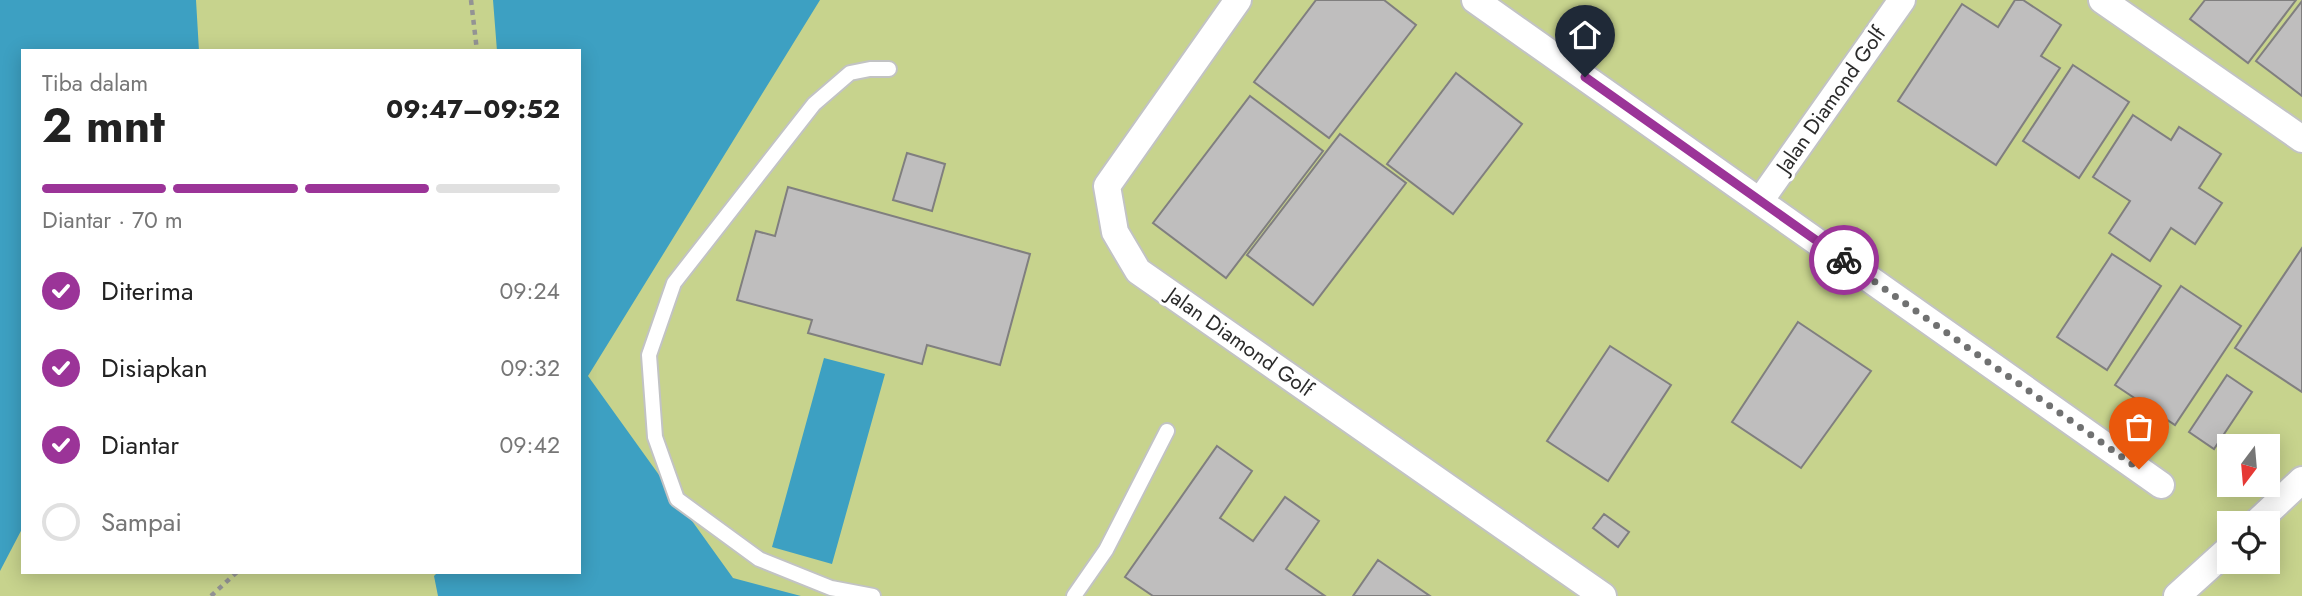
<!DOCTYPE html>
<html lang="id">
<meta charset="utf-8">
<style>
body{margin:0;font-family:Jost,sans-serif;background:#f6f6f6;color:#222;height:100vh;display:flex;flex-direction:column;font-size:26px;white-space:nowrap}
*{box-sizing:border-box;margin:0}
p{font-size:23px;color:#767676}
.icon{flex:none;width:38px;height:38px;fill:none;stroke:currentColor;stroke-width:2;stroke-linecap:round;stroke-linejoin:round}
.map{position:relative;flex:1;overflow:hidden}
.drawer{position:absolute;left:21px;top:49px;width:560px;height:525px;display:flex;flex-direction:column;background:#fff;border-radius:0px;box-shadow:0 4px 18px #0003}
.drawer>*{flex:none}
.needle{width:46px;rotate:196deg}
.controls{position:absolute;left:2217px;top:434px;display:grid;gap:14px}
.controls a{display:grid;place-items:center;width:63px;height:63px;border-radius:0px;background:#fff;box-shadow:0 4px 18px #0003;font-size:35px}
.pin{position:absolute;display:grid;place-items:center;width:60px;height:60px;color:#fff;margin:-72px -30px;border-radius:50% 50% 50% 0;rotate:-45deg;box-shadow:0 0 7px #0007}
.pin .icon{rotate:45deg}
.courier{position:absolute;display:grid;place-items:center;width:70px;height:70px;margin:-35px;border:5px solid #9b3498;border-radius:50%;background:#fff;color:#222;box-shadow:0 2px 9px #0007}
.summary em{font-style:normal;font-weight:700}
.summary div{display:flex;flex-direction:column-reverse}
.summary{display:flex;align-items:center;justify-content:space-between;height:119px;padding:0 21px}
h1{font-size:46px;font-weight:700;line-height:52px}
.bar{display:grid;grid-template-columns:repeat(4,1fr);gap:10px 7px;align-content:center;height:84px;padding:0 21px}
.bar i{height:9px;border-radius:5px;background:#e0e0e0}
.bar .active{background:#9b3498}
.bar p{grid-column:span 4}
ol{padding:0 21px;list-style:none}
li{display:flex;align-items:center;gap:21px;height:77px}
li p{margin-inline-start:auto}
li .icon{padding:7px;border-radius:50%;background:#9b3498;color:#fff;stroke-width:4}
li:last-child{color:#767676}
li i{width:38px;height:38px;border:4px solid #e0e0e0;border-radius:50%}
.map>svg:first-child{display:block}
</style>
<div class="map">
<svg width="2302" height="596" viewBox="0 0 2302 596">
<rect width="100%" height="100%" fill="#f1f2f3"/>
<path fill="#c7d38d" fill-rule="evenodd" d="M0,0H2302V596H0ZM23,51H579V572H23ZM2230,446H2268V485H2230ZM2230,523H2268V562H2230Z"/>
<path fill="#3da0c2" d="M0,0H196L199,51H23V527L0,571Z
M493,0H820L588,376L733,578L801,596H438L434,576L438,572H579V51H497Z
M824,358L885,374L832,564L772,547Z"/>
<path fill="#bfbebe" stroke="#807f7f" stroke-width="2" d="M1316,0H1384L1416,25L1329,138L1254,82Z
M2015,0H2023L2061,25L2041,56L2060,68L1996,165L1898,101L1962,4L1998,27Z
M2205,0H2296L2248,63L2190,19Z
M2302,1V96L2256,61Z
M2073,65L2129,102L2079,178L2023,141Z
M1456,73L1522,124L1453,214L1387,164Z
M1250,96L1323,151L1226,278L1153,223Z
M2133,115L2171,140L2179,127L2221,154L2199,188L2222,203L2195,244L2171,228L2150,261L2109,233L2130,201L2093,177Z
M1340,134L1406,183L1313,305L1247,255Z
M907,153L945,164L932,211L893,200Z
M788,187L1030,254L1000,365L927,345L922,364L808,333L812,320L737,300L756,231L775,236Z
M2302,248V392L2235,348Z
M2112,254L2161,286L2107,370L2057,337Z
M2181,286L2241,326L2175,425L2115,385Z
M1798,322L1871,371L1801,468L1732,422Z
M1610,346L1671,385L1608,481L1547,441Z
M2227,375L2252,392L2214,449L2189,432Z
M1217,446L1252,471L1220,518L1253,541L1285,497L1319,521L1286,569L1325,596H1153L1125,577Z
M1604,514L1629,532L1618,547L1593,528Z
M1378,560L1430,596H1353Z"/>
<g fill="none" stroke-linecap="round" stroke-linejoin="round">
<g stroke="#c2c3c4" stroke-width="18">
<path id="lane" d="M873,596L831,588L759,559L677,499L655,437L649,355L674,283L814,104L850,73L870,69H889
M1074,596L1106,550L1167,431"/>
</g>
<g stroke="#c2c3c4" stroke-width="30">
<path id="street" d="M1238,0L1107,186L1115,232L1138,271L1603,596
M1475,0L2161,485
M2102,0L2302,139
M1760,201L1902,0
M2256,523L2302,480
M2177,596L2230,548"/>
</g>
<path stroke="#939394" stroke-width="4.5" stroke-dasharray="5 5" stroke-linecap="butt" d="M471,0L477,51
M211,596L237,572"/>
<use href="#lane" stroke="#fff" stroke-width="14"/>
<use href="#street" stroke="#fff" stroke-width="26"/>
</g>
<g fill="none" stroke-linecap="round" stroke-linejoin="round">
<path stroke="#707171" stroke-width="7" stroke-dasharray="0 12.6" d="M1844,260L2139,469"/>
<path stroke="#9b3498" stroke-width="9" d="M1585,77L1844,260"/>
</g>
<g text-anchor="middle" stroke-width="6" stroke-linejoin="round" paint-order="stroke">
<g font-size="21" fill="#2b2b2b" stroke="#fff">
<text transform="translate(1831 100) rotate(-55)" y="7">Jalan Diamond Golf</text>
<text transform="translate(1240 342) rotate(35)" y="7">Jalan Diamond Golf</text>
</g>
</g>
</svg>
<div class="controls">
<a><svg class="needle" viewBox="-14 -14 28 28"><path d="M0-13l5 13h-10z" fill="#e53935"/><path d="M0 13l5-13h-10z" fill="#767676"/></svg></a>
<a><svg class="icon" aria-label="locate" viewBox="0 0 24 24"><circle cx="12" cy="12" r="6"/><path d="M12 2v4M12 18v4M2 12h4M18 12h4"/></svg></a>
</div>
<div class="pin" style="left:2139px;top:469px;background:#ea580c"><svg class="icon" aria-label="bag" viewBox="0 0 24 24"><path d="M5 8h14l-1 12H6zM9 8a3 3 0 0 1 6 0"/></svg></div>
<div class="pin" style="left:1585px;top:77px;background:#1f2937"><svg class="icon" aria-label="home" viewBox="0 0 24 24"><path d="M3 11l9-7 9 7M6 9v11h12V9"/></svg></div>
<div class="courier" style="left:1844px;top:260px"><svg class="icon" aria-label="bike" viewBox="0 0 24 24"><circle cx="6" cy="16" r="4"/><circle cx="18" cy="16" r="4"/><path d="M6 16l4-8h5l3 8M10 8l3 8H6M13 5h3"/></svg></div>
<section class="drawer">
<div class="summary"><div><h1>2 mnt</h1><p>Tiba dalam</p></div><em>09:47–09:52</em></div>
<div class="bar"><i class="active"></i><i class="active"></i><i class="active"></i><i></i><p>Diantar · 70 m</p></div>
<ol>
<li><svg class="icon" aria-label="check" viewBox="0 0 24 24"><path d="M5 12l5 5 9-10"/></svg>Diterima<p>09:24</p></li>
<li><svg class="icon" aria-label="check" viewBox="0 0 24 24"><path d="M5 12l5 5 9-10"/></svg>Disiapkan<p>09:32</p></li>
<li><svg class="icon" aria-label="check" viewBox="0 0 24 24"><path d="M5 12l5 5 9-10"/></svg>Diantar<p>09:42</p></li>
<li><i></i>Sampai</li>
</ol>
</section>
</div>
